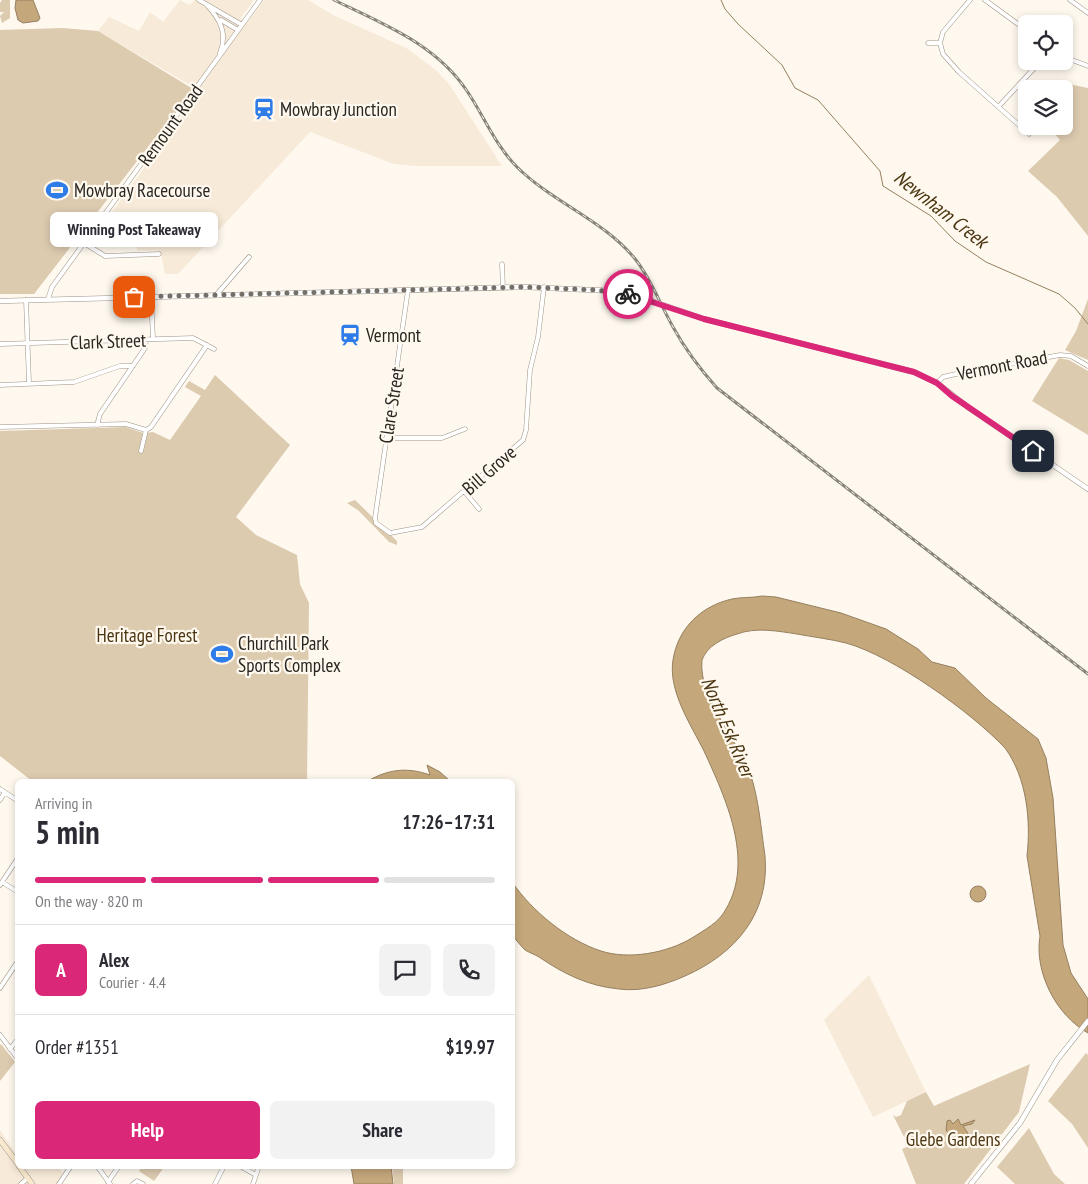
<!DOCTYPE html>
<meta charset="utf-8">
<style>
body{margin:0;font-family:"PT Sans Narrow",sans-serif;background:#f2f2f3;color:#2b2b33;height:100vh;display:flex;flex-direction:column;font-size:19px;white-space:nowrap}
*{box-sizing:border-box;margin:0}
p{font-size:16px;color:#7c7c81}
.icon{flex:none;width:28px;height:28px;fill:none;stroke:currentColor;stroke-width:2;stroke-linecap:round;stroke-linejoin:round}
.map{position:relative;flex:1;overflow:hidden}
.sheet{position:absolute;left:15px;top:779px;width:500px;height:390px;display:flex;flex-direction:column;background:#fff;border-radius:8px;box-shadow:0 2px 8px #0003}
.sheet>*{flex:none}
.tools{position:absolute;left:1018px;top:15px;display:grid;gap:10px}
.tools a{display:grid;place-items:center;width:55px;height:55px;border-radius:8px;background:#fff;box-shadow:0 2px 8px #0003;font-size:25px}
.pin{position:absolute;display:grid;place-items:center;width:42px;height:42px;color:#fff;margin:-21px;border-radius:10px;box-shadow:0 2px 8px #0006}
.courier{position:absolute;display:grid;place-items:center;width:50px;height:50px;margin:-25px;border:4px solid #db2777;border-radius:50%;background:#fff;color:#222;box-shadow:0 1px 6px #0007}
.bubble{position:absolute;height:35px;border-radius:8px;background:#fff;box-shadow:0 2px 8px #0003;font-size:16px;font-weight:800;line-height:35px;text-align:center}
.overview em{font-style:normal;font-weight:800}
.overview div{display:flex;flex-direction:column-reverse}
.overview{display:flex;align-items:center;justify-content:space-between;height:85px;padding:0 20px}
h1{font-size:32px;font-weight:800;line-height:38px}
.bar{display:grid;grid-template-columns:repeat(4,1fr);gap:8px 5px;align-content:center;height:60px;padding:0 20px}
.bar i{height:6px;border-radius:4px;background:#e1e1e2}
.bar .on{background:#db2777}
.bar p{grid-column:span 4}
.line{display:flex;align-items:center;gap:12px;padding:0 20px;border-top:1px solid #e1e1e2}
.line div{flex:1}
.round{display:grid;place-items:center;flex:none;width:52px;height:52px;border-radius:8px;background:#f2f2f3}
.action{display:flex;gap:10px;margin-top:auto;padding:10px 20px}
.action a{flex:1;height:58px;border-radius:8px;background:#db2777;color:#fff;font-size:20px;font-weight:800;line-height:58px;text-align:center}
.action a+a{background:#f2f2f3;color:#2b2b33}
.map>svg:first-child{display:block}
</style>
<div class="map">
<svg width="1088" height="1184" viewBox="0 0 1088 1184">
<rect width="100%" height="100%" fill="#fef8ee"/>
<path fill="#f7ead8" d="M180,0L190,5L194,0H254L240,19L247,23L264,0H308L333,15L408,49L437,71L449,84L502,166H416L394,164L310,132L178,274H165L162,258L158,250L137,251L136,234L114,236L120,227L107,219L200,91L98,31L109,17L139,31L150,12L163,22Z
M869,975L926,1092L873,1117L824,1020Z
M0,1130L17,1155L18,1166H58L62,1172L60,1184H0Z"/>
<path fill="#ddcbb0" d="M2,0H10V18L2,23L0,16L4,12H0V3Z
M62,28L98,31L193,89L34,294H0V30Z
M1054,81L1088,88V236L1057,197L1028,171L1060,140L1054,133L1040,132L1037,127L1064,126V89H1045Z
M1088,299V360L1065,350L1076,331Z
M1059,358L1069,360L1088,371V435L1032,401Z
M215,375L290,445L236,517L256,535L297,555L300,584L309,603L307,781H32L0,756V431L126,427L143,433L153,432L170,440L201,396L185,387L189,381L205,390Z
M355,500L397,541V545L389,542L359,511L347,503Z
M1,1044L15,1062L0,1081V1045Z
M1086,1053L1088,1055V1148L1072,1124L1048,1101Z
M1030,1064L1019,1112L964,1184H916L902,1149L916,1143L910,1135L904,1137L893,1115L896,1117L901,1115L907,1101L926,1092L934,1106Z
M1029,1128L1054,1174L1065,1184H1015L997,1167Z
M142,1166H165L154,1181L139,1171Z
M392,1166H403V1184H394Z"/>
<path fill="#c4a77b" stroke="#968060" d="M16,0H33L40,18L38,21L23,23L18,20L15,8Z
M762,596L776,597L841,613L886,629L918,649L932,662L955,668L986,698L1038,739L1046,758L1053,798L1063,945L1071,973L1088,999V1033C1056,1015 1034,972 1040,936L1027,856C1031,821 1027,778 1005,748C971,712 893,656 846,643C830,639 813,637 797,634C777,631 756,627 737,634C723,638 707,646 702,660C698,697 737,739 750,773C759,799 761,829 765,856C770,914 735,954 685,976C665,985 641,992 619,989C588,986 564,974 539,957C534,954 530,953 525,950C521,946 517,941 513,936L512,882C532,911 567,940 601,951C629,960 667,953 692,938C704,930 719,923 726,909C755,860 725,797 704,751C691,725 668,691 673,660C678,628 701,606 732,599C741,597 752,598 762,596Z
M427,765L440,772L450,781H368C388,769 408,767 430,775Z
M970 894a8 8 0 1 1 16 0a8 8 0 1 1-16 0Z
M958,1119L961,1125L975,1120L972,1124L963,1126L969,1135L966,1142L961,1145L955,1144L953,1139L956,1138L955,1135L952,1134L950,1136L946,1130L947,1121L950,1120L953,1124Z
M351,1166H391L393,1184H354Z"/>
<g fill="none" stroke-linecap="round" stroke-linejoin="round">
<path stroke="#968060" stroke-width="1" d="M721,0L725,9L738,24L782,65L795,88L818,100L880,171L883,186L931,216L955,241L986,262L1059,294L1075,308L1088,324"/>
<g stroke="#9b9388" stroke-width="5">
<path id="minor" d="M199,0L242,25
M970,0L943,32L940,43L943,54L959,72L1029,134
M985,0L1026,30
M1070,0L1088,13
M206,4C220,19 228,33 220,53
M221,20L238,30
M928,43H940
M1064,57L1088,66
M999,106L1041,61
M84,243L105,256L159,254
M502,264L503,288
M408,290L375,518L376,523L390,533L422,527L523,440L526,430L530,370L538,337L544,287
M217,294L249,257
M151,296L153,339
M48,299L52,287L260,0
M26,300L29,383
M0,344L193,338L214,349
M937,383L943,377L956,374L1060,355L1071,356L1088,366
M0,385L74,382L120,366H133
M97,425L100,414L145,348L146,340
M0,427L126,424L146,430
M146,430L151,427L207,345
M386,438H442L465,429
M141,451L146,430
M464,491L479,509
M0,789L18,801
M0,800L5,792
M2,882L18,892
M0,885L18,858
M0,988L18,961
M0,1035L18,1059
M10,1049L18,1039
M97,1166L110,1184
M240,1166L256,1175
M108,1182L119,1166
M21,1184L28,1178
M59,1184L71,1166
M133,1184L137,1181L143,1184
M215,1184L224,1166
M253,1184L259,1166"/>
</g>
<g stroke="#9b9388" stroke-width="5.5">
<path id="tertiary" d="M0,301L524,287L615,291L652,301
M675,309L704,319L914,372L937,383L969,408L1088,489
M971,1184L1020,1123L1057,1060L1088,1021"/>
</g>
<g stroke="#9b9388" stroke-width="6">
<path id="secondary" d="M0,1140L18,1164
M19,1166L32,1184"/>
</g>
<use href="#minor" stroke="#fff" stroke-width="4"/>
<use href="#tertiary" stroke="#fff" stroke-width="4.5"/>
<use href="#secondary" stroke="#f9e8cd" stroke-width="5"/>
<g stroke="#88837c" stroke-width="3">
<path id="rail" d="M334,0C383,24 436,44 467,91C484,116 495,145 517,167C553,203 604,220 636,260C652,281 660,304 673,327C685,349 700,369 717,388L1088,674"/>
</g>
<use href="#rail" stroke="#fef8ee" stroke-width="1" stroke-dasharray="4" stroke-linecap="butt"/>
<g stroke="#9b9388" stroke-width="5.5" stroke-linecap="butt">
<path id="tertiary-bridge" d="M652,301L675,309"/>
</g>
<use href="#tertiary-bridge" stroke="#fff" stroke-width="4.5"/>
</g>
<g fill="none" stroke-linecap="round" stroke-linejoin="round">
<path stroke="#747069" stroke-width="5" stroke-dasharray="0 9" d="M134,297L524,287L596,290L628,294"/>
<path stroke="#db2777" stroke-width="6" d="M628,294L704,319L914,372L937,383L952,396L1033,451"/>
</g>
<defs>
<g id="station-bare" transform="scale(1.725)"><path d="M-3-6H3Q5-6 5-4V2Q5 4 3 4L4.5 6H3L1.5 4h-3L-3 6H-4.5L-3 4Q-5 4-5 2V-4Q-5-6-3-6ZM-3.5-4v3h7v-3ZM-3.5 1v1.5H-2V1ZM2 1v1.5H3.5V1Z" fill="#2d7ce8" stroke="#fef8ee" stroke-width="2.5" paint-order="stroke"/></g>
<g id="stadium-bare" transform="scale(1.725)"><path d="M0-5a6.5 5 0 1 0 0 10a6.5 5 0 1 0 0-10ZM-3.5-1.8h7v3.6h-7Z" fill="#2d7ce8" stroke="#fef8ee" stroke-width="2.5" paint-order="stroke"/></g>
</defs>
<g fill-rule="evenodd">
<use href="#station-bare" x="264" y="109"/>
<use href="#stadium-bare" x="57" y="190"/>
<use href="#station-bare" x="350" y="335"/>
<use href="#stadium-bare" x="222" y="654"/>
</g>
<g text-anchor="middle" stroke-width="4.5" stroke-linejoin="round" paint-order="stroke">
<g font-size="19" fill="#292621" stroke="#fef8ee" text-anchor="start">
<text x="280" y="116">Mowbray Junction</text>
<text x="74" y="197">Mowbray Racecourse</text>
<text x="366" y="342">Vermont</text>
<text x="238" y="650">Churchill Park<tspan x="238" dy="22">Sports Complex</tspan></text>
</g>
<g font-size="19" fill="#292621" stroke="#fef8ee">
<text transform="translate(170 125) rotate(-54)" y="7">Remount Road</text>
<text transform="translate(108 341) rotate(-2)" y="7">Clark Street</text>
<text transform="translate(1002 365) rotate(-11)" y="7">Vermont Road</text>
<text transform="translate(391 405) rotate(-81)" y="7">Clare Street</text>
<text transform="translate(489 470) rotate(-41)" y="7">Bill Grove</text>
</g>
<g font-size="19" fill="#4b3512" stroke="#fef8ee">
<text x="147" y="642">Heritage Forest</text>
<text x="953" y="1146">Glebe Gardens</text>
</g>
<g font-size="20" font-style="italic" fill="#4b3612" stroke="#fef8ee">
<text transform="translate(941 209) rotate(38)" y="7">Newnham Creek</text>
<text transform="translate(728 727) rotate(67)" y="7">North Esk River</text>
</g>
</g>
</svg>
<div class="tools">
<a><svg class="icon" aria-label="locate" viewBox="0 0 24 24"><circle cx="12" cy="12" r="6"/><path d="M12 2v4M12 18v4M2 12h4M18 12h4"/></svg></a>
<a><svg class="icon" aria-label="layers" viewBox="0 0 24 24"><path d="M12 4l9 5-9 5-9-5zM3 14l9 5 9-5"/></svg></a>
</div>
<div class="pin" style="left:134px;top:297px;background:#ea580c"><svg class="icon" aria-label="bag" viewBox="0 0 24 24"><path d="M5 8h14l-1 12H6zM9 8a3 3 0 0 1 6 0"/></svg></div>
<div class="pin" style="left:1033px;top:451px;background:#1f2937"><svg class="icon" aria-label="home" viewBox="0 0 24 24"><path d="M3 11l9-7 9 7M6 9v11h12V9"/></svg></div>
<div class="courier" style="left:628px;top:294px"><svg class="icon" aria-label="bike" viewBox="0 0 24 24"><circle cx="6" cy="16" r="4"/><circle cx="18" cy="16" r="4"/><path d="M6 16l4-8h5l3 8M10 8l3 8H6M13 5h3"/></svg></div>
<div class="bubble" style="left:50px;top:212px;width:168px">Winning Post Takeaway</div>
<section class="sheet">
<div class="overview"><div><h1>5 min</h1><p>Arriving in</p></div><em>17:26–17:31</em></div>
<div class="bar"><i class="on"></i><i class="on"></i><i class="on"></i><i></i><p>On the way · 820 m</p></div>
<div class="line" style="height:90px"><b class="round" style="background:#db2777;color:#fff">A</b><div><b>Alex</b><p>Courier · 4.4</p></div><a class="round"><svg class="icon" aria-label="chat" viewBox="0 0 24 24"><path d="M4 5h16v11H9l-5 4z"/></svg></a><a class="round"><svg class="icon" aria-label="phone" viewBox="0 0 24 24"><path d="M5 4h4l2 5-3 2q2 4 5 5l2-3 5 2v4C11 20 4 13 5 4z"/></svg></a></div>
<div class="line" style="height:65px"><div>Order #1351</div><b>$19.97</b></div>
<div class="action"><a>Help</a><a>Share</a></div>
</section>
</div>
